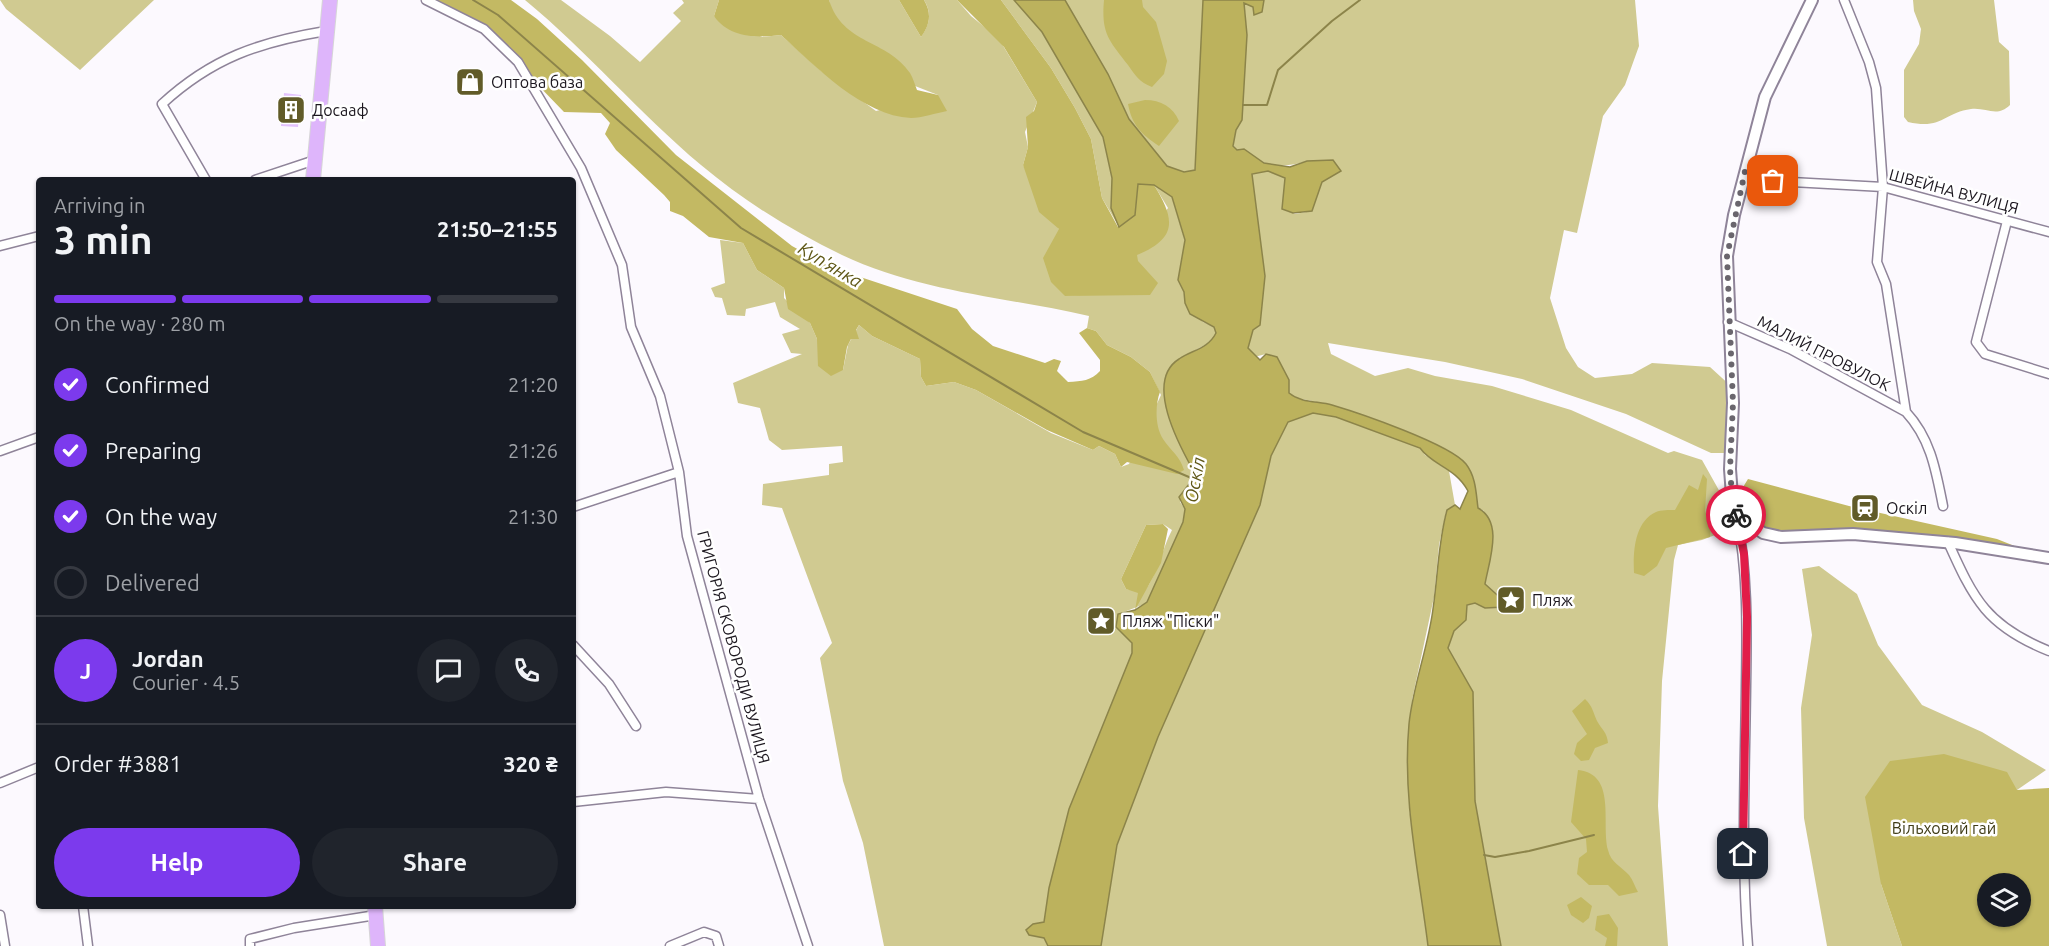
<!DOCTYPE html>
<meta charset="utf-8">
<style>
body{margin:0;font-family:Ubuntu,sans-serif;background:#20242c;color:#f1f3f6;height:100vh;display:flex;flex-direction:column;font-size:22px;white-space:nowrap}
*{box-sizing:border-box;margin:0}
p{font-size:20px;color:#9ea1a6}
.icon{flex:none;width:33px;height:33px;fill:none;stroke:currentColor;stroke-width:2;stroke-linecap:round;stroke-linejoin:round}
.map{position:relative;flex:1;overflow:hidden}
.sheet{position:absolute;left:36px;top:177px;width:540px;height:732px;display:flex;flex-direction:column;background:#171b24;border-radius:6px;box-shadow:0 2px 4px #0004}
.sheet>*{flex:none}
.tools{position:absolute;left:1977px;top:873px;display:grid;gap:12px}
.tools a{display:grid;place-items:center;width:54px;height:54px;border-radius:50%;background:#171b24;box-shadow:0 2px 4px #0004;font-size:30px}
.pin{position:absolute;display:grid;place-items:center;width:51px;height:51px;color:#fff;margin:-26px;border-radius:12px;box-shadow:0 3px 9px #0006}
.courier{position:absolute;display:grid;place-items:center;width:60px;height:60px;margin:-30px;border:4px solid #e11d48;border-radius:50%;background:#fff;color:#222;box-shadow:0 2px 8px #0007}
.headline em{font-style:normal;font-weight:700}
.headline div{display:flex;flex-direction:column-reverse}
.headline{display:flex;align-items:center;justify-content:space-between;height:102px;padding:0 18px}
h1{font-size:39px;font-weight:700;line-height:45px}
.bar{display:grid;grid-template-columns:repeat(4,1fr);gap:9px 6px;align-content:center;height:72px;padding:0 18px}
.bar i{height:8px;border-radius:4px;background:#363941}
.bar .current{background:#7c3aed}
.bar p{grid-column:span 4}
.line{display:flex;align-items:center;gap:15px;padding:0 18px;border-top:2px solid #363941}
.line div{flex:1}
.round{display:grid;place-items:center;flex:none;width:63px;height:63px;border-radius:32px;background:#20242c}
ol{padding:0 18px;list-style:none}
li{display:flex;align-items:center;gap:18px;height:66px}
li p{margin-inline-start:auto}
li .icon{padding:6px;border-radius:50%;background:#7c3aed;color:#fff;stroke-width:4}
li:last-child{color:#9ea1a6}
li i{width:33px;height:33px;border:3px solid #363941;border-radius:50%}
.button{display:flex;gap:12px;margin-top:auto;padding:12px 18px}
.button a{flex:1;height:69px;border-radius:36px;background:#7c3aed;color:#fff;font-size:24px;font-weight:700;line-height:69px;text-align:center}
.button a+a{background:#20242c;color:#f1f3f6}
.map>svg:first-child{display:block}
</style>
<div class="map">
<svg width="2049" height="946" viewBox="0 0 2049 946">
<rect width="100%" height="100%" fill="#fcf9fe"/>
<path fill="#d0ca91" fill-rule="evenodd" d="M0,0H154L80,70L6,9Z
M525,0H561L610,36L640,62L681,21L673,13L684,3L682,0H719L714,16L762,37L781,35L821,71L876,111L938,95L915,86C897,46 856,48 835,18C832,13 830,5 829,0H899L921,37C930,24 932,13 924,0H957L971,16L999,39L1037,102L1025,132L1028,147L1023,165L1059,229L1065,296L1092,294L1136,261V255L1168,208L1154,185L1172,197L1185,241L1178,280L1184,292L1185,303L1203,322L1214,327L1216,333L1212,341L1177,360L1194,468C1192,481 1184,489 1180,502L1185,509L1183,522L1147,603L1119,614L1116,627L1132,643V653L1072,803L1049,888L1044,922L1033,924L1029,935L1044,938L1048,946H884L863,843L843,781L820,658L832,643L782,508L762,505L763,484L829,475V464L843,462L842,446L782,450L769,440L760,408L738,403L733,383L802,354L791,353L782,334L800,329L780,317L775,302L746,309L745,316L727,315L722,298L715,297L711,288L725,283L720,240L743,243L757,270L784,288V298L810,323L817,339L843,370L848,345L859,325L872,336L920,359L921,377L926,386L954,382L976,390L1051,433L1093,450L1099,446L1115,454L1121,467L1129,464L1161,395L1150,372L1131,357L1107,345L1096,331L1087,328L1089,316C1006,297 920,292 842,255C792,231 744,201 701,165C639,113 587,51 525,0ZM1163,524L1172,530C1161,551 1159,572 1144,592L1126,589L1121,579L1146,525Z
M1001,0H1014L1042,32L1103,137L1112,178L1111,208L1119,227L1102,198L1091,139L1075,108L1051,68Z
M1065,0H1203L1195,170L1184,172L1167,166L1131,122Z
M1244,0H1635L1639,46L1625,85L1603,116L1577,233L1564,230L1550,298L1566,348L1578,367L1595,378L1632,374L1652,363L1710,367L1733,388L1724,453H1711L1626,414L1522,379L1445,362L1328,343L1331,354L1375,376L1408,368L1435,376L1492,386L1571,410L1668,453L1674,451L1702,460L1739,526L1702,540L1678,545L1674,560L1662,681L1658,806L1668,946H1501L1475,801L1473,692L1448,648L1454,631L1466,620L1467,605L1475,603L1485,608L1505,602L1485,584L1484,511L1476,507L1465,463C1427,436 1347,406 1301,399L1289,421L1313,413L1336,417L1420,448L1425,455L1449,471L1455,505L1446,512L1439,545L1434,597L1412,700L1409,807L1428,946H1101L1117,845L1161,729L1260,505L1271,456L1288,422L1277,357L1266,354L1254,357L1248,348L1253,330L1260,324L1265,276L1252,174L1268,171L1286,178L1282,209L1295,214L1312,211L1322,182L1307,161C1291,166 1275,168 1258,160C1250,156 1246,149 1237,150L1233,145L1247,35Z
M1913,0H1994L1999,42L2009,51L2010,105C1997,118 1986,107 1971,109C1943,113 1942,130 1908,122L1904,117V70L1919,44L1921,29L1914,11Z
M1819,566L1857,594L1878,645L1922,705L1982,732L2046,770L1881,884L1902,946H1827L1804,818L1801,708L1812,635L1802,569Z"/>
<path fill="#c3b963" fill-rule="evenodd" d="M425,0H511L537,19L582,60L676,155L792,246L830,267L957,309L972,329L993,346L1045,363L1054,359L1061,361L1057,371L1068,382C1082,381 1091,381 1100,371V360L1079,333L1087,328L1096,331L1107,345L1131,357L1150,372L1160,392C1155,405 1155,427 1163,439C1171,451 1180,456 1184,470L1177,474L1127,462L1121,467L1115,454L1099,446L1093,450L1047,430L976,390L954,382L926,386L921,377L920,359L872,336L859,325L856,330L859,339H851L847,347L843,370L831,376L818,366L817,339L810,323L788,309L784,288L757,270L743,243L709,237L683,216L670,211V202L664,195L616,150L605,134L610,123L601,113L564,112L484,29Z
M719,0H829C843,45 887,39 910,73C913,78 915,85 917,90L938,95L947,111C936,113 922,118 911,118C863,116 815,66 781,35C757,38 729,38 714,16Z
M899,0H924C932,13 930,25 921,37Z
M957,0H1001L1051,68L1075,108L1091,139L1102,198L1118,227L1135,214L1138,184L1154,185C1175,219 1178,238 1137,255L1138,261L1158,283L1150,295L1065,296L1051,282L1043,258L1059,229L1039,212L1023,165L1028,147L1026,117L1034,111L1037,102L1004,47Z
M1104,0H1142L1143,7L1156,22L1167,61L1164,74L1152,87C1139,82 1136,76 1128,65C1109,40 1101,34 1104,0Z
M1145,100C1161,100 1173,107 1179,121L1159,146C1141,134 1132,125 1128,104Z
M1703,474L1707,479L1705,511L1711,525L1710,537L1666,548L1657,566L1644,576L1634,573C1633,553 1634,522 1656,512C1661,510 1669,510 1675,510L1689,485L1698,490Z
M1748,479L1849,506L1997,539L2042,557L1955,538L1770,532L1743,512L1739,504L1740,492Z
M1163,524L1168,529L1161,563L1135,610L1138,593L1126,589L1121,579L1146,525Z
M1585,699C1593,707 1593,712 1597,721C1602,730 1607,732 1608,743L1595,748L1589,760L1581,761L1574,754L1577,743L1587,734L1572,711Z
M1944,754L2007,772L2017,790L2049,788V946H1902L1881,884L1865,797L1890,761ZM1988,884H2020V916H1988Z
M1578,770C1617,774 1601,823 1608,850C1611,863 1621,866 1629,875C1633,880 1635,887 1638,892L1619,896L1608,885H1589L1577,874L1579,858L1587,852L1586,839L1571,822Z
M1581,897L1592,906L1589,918L1583,923L1571,915L1567,905Z
M1609,914L1618,928L1617,946H1605L1607,938L1595,930L1597,916Z"/>
<path fill="#bcb25d" stroke="#8c844a" stroke-width="1.5" d="M1014,0H1065L1108,74L1129,119L1167,166L1184,172L1195,170L1203,0H1264L1262,12L1254,15L1253,7L1244,3L1247,35L1242,120L1236,130L1233,146L1237,150L1244,149L1264,163L1290,167L1307,161L1333,160L1341,171L1322,182L1312,211L1293,213L1282,209L1285,178L1268,171L1252,174L1265,276L1260,325L1253,330L1248,348L1260,360L1266,354L1277,357L1289,380V393C1301,403 1318,401 1332,405C1359,413 1450,444 1466,464C1476,477 1476,493 1478,508C1504,522 1489,561 1485,584L1505,602L1504,607L1485,608L1475,603L1467,605L1466,620L1454,631L1448,648L1473,692L1475,801L1501,946H1428C1419,873 1402,798 1409,724C1413,685 1428,648 1433,609C1438,575 1438,543 1447,510L1455,505L1460,509L1468,491C1455,467 1433,466 1420,448L1336,417L1313,413L1288,422L1271,456L1260,505L1158,737L1117,845L1101,946H1048L1044,938L1029,935L1026,930L1033,924L1044,922L1049,888L1069,809L1132,653V643L1116,627L1118,614L1135,610L1147,602L1183,522L1185,509L1179,497L1193,479V470C1179,445 1144,381 1179,359C1192,350 1208,349 1216,333L1214,327L1190,314L1185,303L1184,292L1178,280L1185,240L1172,197L1154,185L1138,184L1135,215L1119,227L1111,208L1112,178L1103,137L1042,32Z"/>
<g fill="none" stroke-linecap="round" stroke-linejoin="round">
<path stroke="#8c844a" stroke-width="2" d="M473,0L498,15L741,228L1083,432L1196,480
M1243,105H1267L1278,70L1332,21L1360,0
M1484,855L1495,857L1529,851L1594,835"/>
</g>
<path fill="#e3c2fd" d="M284,93L301,95L298,127L281,126Z"/>
<g fill="none" stroke-linecap="round" stroke-linejoin="round">
<g stroke="#8f8499" stroke-width="11">
<path id="minor" d="M426,0L484,29L518,62L581,168L622,265L631,327L660,396L679,472L687,536L759,799L808,946
M1844,0L1869,62L1876,88L1883,187L1877,262L1886,284L1906,412C1931,439 1936,471 1943,506
M1745,171L1773,181L1883,187L2049,232
M206,180L162,104C212,58 259,42 326,31
M255,180L315,160
M2007,221L1976,342L1985,354L2049,374
M0,246L39,236
M1728,322L1790,349L1906,412
M0,451L39,437
M573,507L679,472
M1736,513C1748,570 1747,627 1746,686C1745,773 1741,859 1748,946
M1948,542C1974,600 1987,626 2049,651
M573,645L609,684L636,726
M0,783L39,767
M573,802L666,792L759,799
M83,906L88,946
M0,915L5,946
M250,946V939L294,928L376,915
M670,946L704,932L716,936L719,946"/>
</g>
<g stroke="#8f8499" stroke-width="14">
<path id="tertiary" d="M1812,0L1765,97L1734,215L1727,256L1733,403L1730,469L1732,496L1736,513L1763,533L1781,537L1853,534L1955,543L2049,558"/>
</g>
<g stroke="#d6d5d7" stroke-width="16">
<path id="primary" d="M313,180L330,0
M375,906L378,946"/>
</g>
<use href="#minor" stroke="#fff" stroke-width="8"/>
<use href="#tertiary" stroke="#fff" stroke-width="10"/>
<use href="#primary" stroke="#deb5fb" stroke-width="14"/>
</g>
<g fill="none" stroke-linecap="round" stroke-linejoin="round">
<path stroke="#6a666d" stroke-width="6" stroke-dasharray="0 10.8" d="M1736,515L1732,496L1730,469L1733,403L1727,256L1745,171L1773,181"/>
<path stroke="#e11d48" stroke-width="8" d="M1736,515L1744,554L1747,617L1743,854"/>
</g>
<defs>
<g id="shop-square" transform="scale(1.5)"><rect x="-9" y="-9" width="18" height="18" rx="4" fill="#615b28" stroke="#fff"/><path d="M-5-2.5h2.3a2.7 3.5 0 0 1 5.4 0H5L5.5 6h-11ZM-1.5-2.5h3a1.5 2.3 0 0 0-3 0Z" fill="#fff"/></g>
<g id="building-square" transform="scale(1.5)"><rect x="-9" y="-9" width="18" height="18" rx="4" fill="#615b28" stroke="#fff"/><path d="M-4-6H4V6H1V3H-1V6H-4ZM-2.5-4.3h1.7v1.8h-1.7ZM.8-4.3h1.7v1.8H.8ZM-2.5-1h1.7V.8h-1.7ZM.8-1h1.7V.8H.8Z" fill="#fff"/></g>
<g id="station-square" transform="scale(1.5)"><rect x="-9" y="-9" width="18" height="18" rx="4" fill="#615b28" stroke="#fff"/><path d="M-3-6H3Q5-6 5-4V2Q5 4 3 4L4.5 6H3L1.5 4h-3L-3 6H-4.5L-3 4Q-5 4-5 2V-4Q-5-6-3-6ZM-3.5-4v3h7v-3ZM-3.5 1v1.5H-2V1ZM2 1v1.5H3.5V1Z" fill="#fff"/></g>
<g id="sight-square" transform="scale(1.5)"><rect x="-9" y="-9" width="18" height="18" rx="4" fill="#615b28" stroke="#fff"/><path d="M0-6L1.8-2.2L6-1.7L2.9 1.2L3.7 5.4L0 3.3L-3.7 5.4L-2.9 1.2L-6-1.7L-1.8-2.2Z" fill="#fff"/></g>
</defs>
<g fill-rule="evenodd">
<use href="#shop-square" x="470" y="82"/>
<use href="#building-square" x="291" y="110"/>
<use href="#station-square" x="1865" y="508"/>
<use href="#sight-square" x="1511" y="600"/>
<use href="#sight-square" x="1101" y="621"/>
</g>
<g text-anchor="middle" stroke-width="5" stroke-linejoin="round" paint-order="stroke">
<g font-size="16" fill="#1c171f" stroke="#fff" text-anchor="start">
<text x="491" y="88">Оптова база</text>
<text x="312" y="116">Досааф</text>
<text x="1886" y="514">Оскіл</text>
<text x="1532" y="606">Пляж</text>
<text x="1122" y="627">Пляж "Піски"</text>
</g>
<g font-size="16" fill="#1c171f" stroke="#fff">
<text transform="translate(1954 191) rotate(15)" y="6">ШВЕЙНА ВУЛИЦЯ</text>
<text transform="translate(1824 353) rotate(27)" y="6">МАЛИЙ ПРОВУЛОК</text>
<text transform="translate(734 647) rotate(75)" y="6">ГРИГОРІЯ СКОВОРОДИ ВУЛИЦЯ</text>
</g>
<g font-size="16" fill="#3f3b16" stroke="#fff">
<text x="1944" y="834">Вільховий гай</text>
</g>
<g font-size="18" font-style="italic" fill="#5f5717" stroke="#fff">
<text transform="translate(830 265) rotate(31)" y="6">Куп'янка</text>
<text transform="translate(1195 480) rotate(-80)" y="6">Оскіл</text>
</g>
</g>
</svg>
<div class="tools">
<a><svg class="icon" aria-label="layers" viewBox="0 0 24 24"><path d="M12 4l9 5-9 5-9-5zM3 14l9 5 9-5"/></svg></a>
</div>
<div class="pin" style="left:1773px;top:181px;background:#ea580c"><svg class="icon" aria-label="bag" viewBox="0 0 24 24"><path d="M5 8h14l-1 12H6zM9 8a3 3 0 0 1 6 0"/></svg></div>
<div class="pin" style="left:1743px;top:854px;background:#1f2937"><svg class="icon" aria-label="home" viewBox="0 0 24 24"><path d="M3 11l9-7 9 7M6 9v11h12V9"/></svg></div>
<div class="courier" style="left:1736px;top:515px"><svg class="icon" aria-label="bike" viewBox="0 0 24 24"><circle cx="6" cy="16" r="4"/><circle cx="18" cy="16" r="4"/><path d="M6 16l4-8h5l3 8M10 8l3 8H6M13 5h3"/></svg></div>
<section class="sheet">
<div class="headline"><div><h1>3 min</h1><p>Arriving in</p></div><em>21:50–21:55</em></div>
<div class="bar"><i class="current"></i><i class="current"></i><i class="current"></i><i></i><p>On the way · 280 m</p></div>
<ol>
<li><svg class="icon" aria-label="check" viewBox="0 0 24 24"><path d="M5 12l5 5 9-10"/></svg>Confirmed<p>21:20</p></li>
<li><svg class="icon" aria-label="check" viewBox="0 0 24 24"><path d="M5 12l5 5 9-10"/></svg>Preparing<p>21:26</p></li>
<li><svg class="icon" aria-label="check" viewBox="0 0 24 24"><path d="M5 12l5 5 9-10"/></svg>On the way<p>21:30</p></li>
<li><i></i>Delivered</li>
</ol>
<div class="line" style="height:108px"><b class="round" style="background:#7c3aed;color:#fff">J</b><div><b>Jordan</b><p>Courier · 4.5</p></div><a class="round"><svg class="icon" aria-label="chat" viewBox="0 0 24 24"><path d="M4 5h16v11H9l-5 4z"/></svg></a><a class="round"><svg class="icon" aria-label="phone" viewBox="0 0 24 24"><path d="M5 4h4l2 5-3 2q2 4 5 5l2-3 5 2v4C11 20 4 13 5 4z"/></svg></a></div>
<div class="line" style="height:78px"><div>Order #3881</div><b>320 ₴</b></div>
<div class="button"><a>Help</a><a>Share</a></div>
</section>
</div>
